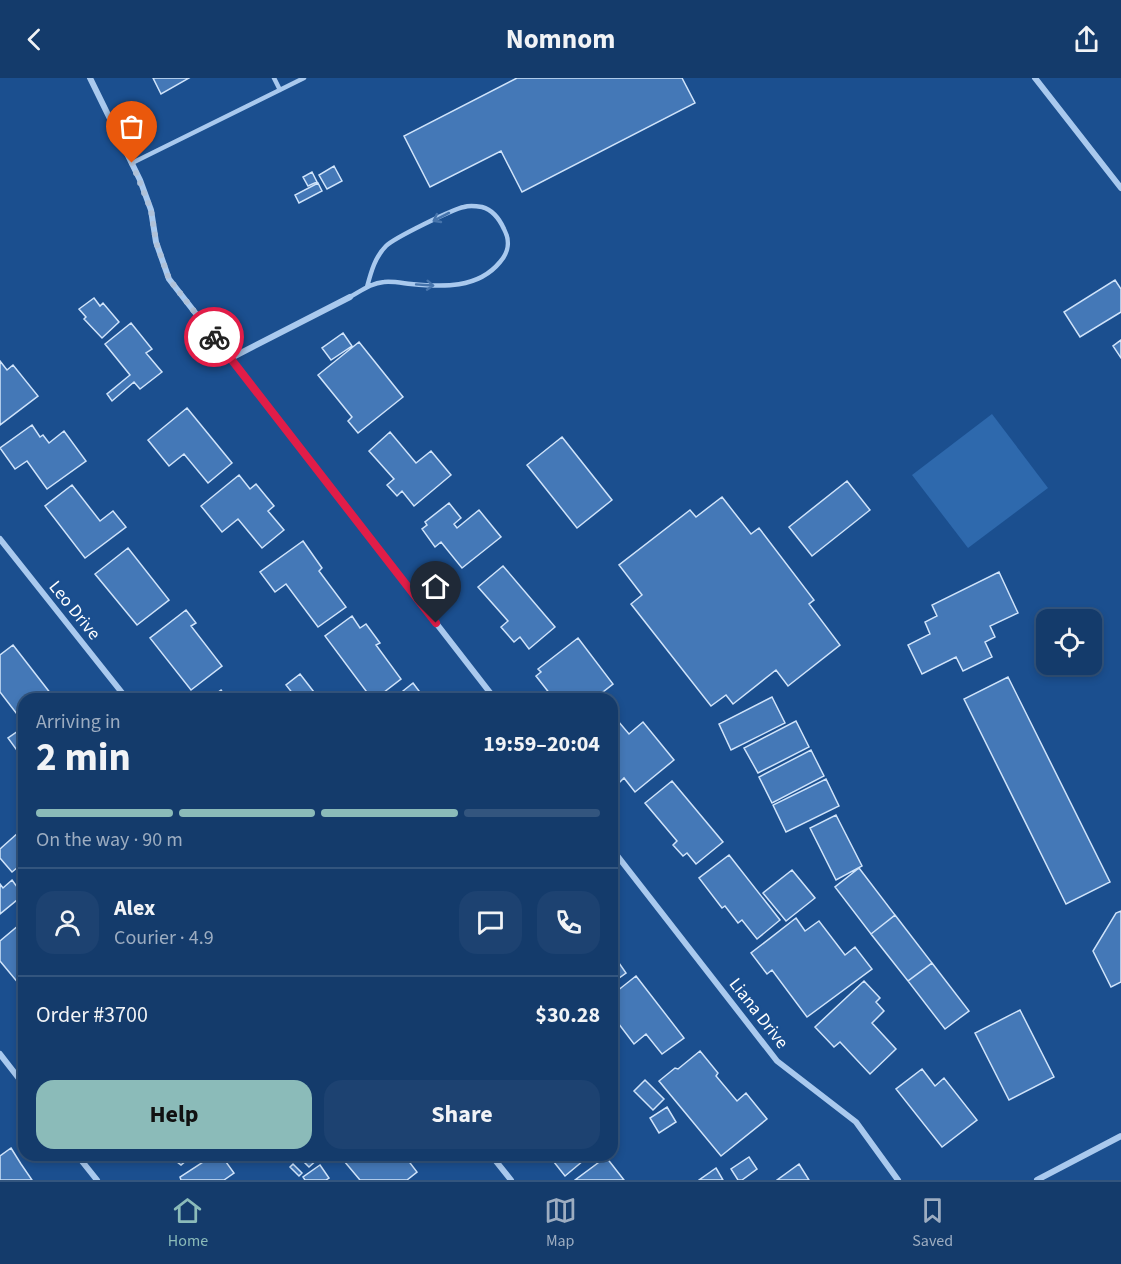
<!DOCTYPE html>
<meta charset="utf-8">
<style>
body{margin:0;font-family:"Source Sans 3",sans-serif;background:#1d4271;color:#f1f3f6;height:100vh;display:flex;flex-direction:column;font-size:22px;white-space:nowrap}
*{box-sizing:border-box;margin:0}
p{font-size:20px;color:#9dadc1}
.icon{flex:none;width:33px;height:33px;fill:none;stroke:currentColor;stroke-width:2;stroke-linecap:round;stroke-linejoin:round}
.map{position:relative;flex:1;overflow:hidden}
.details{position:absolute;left:18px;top:615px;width:600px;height:468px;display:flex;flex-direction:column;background:#143b6b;border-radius:18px;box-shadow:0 3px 9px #0003,0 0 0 2px #33557e}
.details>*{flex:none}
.tools{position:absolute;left:1036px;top:531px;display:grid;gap:12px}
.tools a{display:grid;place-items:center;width:66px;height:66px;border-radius:12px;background:#143b6b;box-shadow:0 3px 9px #0003,0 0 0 2px #33557e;font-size:30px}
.pin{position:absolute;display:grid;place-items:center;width:51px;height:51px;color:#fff;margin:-62px -26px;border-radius:50% 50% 50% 0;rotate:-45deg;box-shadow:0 0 6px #0007}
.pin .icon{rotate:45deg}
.courier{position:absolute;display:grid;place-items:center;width:60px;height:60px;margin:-30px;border:4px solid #e11d48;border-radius:50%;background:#fff;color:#222;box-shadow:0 2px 8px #0007}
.headline em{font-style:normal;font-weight:700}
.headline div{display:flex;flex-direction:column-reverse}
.headline{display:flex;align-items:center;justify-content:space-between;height:102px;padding:0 18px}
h1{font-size:39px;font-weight:700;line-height:45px}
.bar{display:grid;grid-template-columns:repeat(4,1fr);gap:9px 6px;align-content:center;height:72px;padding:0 18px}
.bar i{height:8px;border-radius:4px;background:#33557e}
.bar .on{background:#8bbbb9}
.bar p{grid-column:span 4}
.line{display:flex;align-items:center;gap:15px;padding:0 18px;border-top:2px solid #33557e}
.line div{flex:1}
.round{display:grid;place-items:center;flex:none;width:63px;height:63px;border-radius:18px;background:#1d4271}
.button{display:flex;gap:12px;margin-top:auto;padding:12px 18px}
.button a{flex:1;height:69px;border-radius:18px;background:#8bbbb9;color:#111;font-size:24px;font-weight:700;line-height:69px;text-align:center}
.button a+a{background:#1d4271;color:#f1f3f6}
header{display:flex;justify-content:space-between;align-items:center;height:78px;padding:0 18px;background:#143b6b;font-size:27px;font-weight:700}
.tabs{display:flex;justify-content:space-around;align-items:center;height:84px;border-top:2px solid #33557e;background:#143b6b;font-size:16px;color:#9dadc1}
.tabs a{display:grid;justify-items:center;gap:3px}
.tabs .on{color:#8bbbb9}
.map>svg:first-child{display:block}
</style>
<header><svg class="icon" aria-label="back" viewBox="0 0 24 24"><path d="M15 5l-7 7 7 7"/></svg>Nomnom<svg class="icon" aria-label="share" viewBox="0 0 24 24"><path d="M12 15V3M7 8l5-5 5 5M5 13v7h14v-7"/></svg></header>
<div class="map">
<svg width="1121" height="1102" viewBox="0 0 1121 1102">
<rect width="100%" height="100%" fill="#1b4f8f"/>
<path fill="#2e69ad" d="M992,336L1048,410L968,470L912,397Z"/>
<path fill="#4478b7" stroke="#cfe3fa" stroke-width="1.5" d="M153,0H189L161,16Z
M517,0H682L695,25L522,114L501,73L430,109L404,58Z
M334,88L342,103L327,111L319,97Z
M312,94L317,104L308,108L303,99Z
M318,105L322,113L299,125L295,117Z
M1115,202L1121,211V234L1080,259L1064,234Z
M94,220L100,228L103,225L119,244L102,260L84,241L86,239L79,231Z
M131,245L152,271L146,275L162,294L140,311L134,304L112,323L107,316L130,297L105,266Z
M343,255L352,268L331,282L322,270Z
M1121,262V280L1113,268Z
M359,264L403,319L358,355L348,343L352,339L318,297Z
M0,283L7,292L13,287L38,318L0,347Z
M187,330L232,385L208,405L184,376L169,388L148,362Z
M32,347L40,359L43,357L49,365L64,353L86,383L47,411L27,383L15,391L0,370Z
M390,354L416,385L431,373L451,397L414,428L402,413L397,418L387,407L394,401L369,373Z
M562,359L612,422L577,450L527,387Z
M239,397L250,411L256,406L274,428L268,433L284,452L262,470L238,441L222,454L201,428Z
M847,403L870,432L812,478L789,449Z
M72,407L100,443L113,433L126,449L85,480L45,428Z
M722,419L751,456L759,450L814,522L809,526L840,567L788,608L776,592L733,626L726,617L711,628L631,526L642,517L619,487L690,432L696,439Z
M449,425L461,440L454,446L457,450L479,432L501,459L462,490L441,464L435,469L422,451L427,447L425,444Z
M303,463L322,490L319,493L346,529L318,549L286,506L275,514L260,494Z
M128,470L169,522L137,547L95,496Z
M503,488L555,549L529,571L520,559L514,564L501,549L508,543L478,509Z
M999,494L1018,535L990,548L995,559L985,564L992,579L963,593L956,579L922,596L908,567L930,556L925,544L937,538L932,527Z
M186,532L196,545L191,548L222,588L191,612L150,560Z
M352,538L360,550L366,546L380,565L376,567L401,601L375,621H372L325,558Z
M578,560L613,606L594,621H554L536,598L541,594L538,591Z
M13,567L51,616L45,621H24V637L20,640L0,614V577Z
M300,596L317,618L314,621H297L286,607Z
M1008,599L1110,804L1066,826L964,621Z
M413,605L425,621H393Z
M221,612L227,621H209Z
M243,614L249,621H233Z
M772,619L785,645L731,672L719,646Z
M612,636L629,656L643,644L674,682L635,714L624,700L620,704L612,694Z
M796,643L809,669L758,695L744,670Z
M24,649V682L8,660Z
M811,672L824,698L772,725L759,699Z
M826,701L839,728L786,754L773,727Z
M672,703L723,764L696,786L687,775L683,778L673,767L677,763L645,725Z
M836,737L862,788L836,802L810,750Z
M19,754L24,760V784L12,794L0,780V771Z
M729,777L780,842L757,861L742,842L738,845L725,828L722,830L699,800Z
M859,790L895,837L871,856L835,809Z
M792,792L815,820L786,843L763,815Z
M12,802L23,817L0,836V806L3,810Z
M1121,833V904L1111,909L1093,873L1116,835Z
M895,837L932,885L908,903L871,856Z
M796,840L805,853L819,843L845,877L855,869L872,891L807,939L772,892L767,896L751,875Z
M19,847L24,852V912L0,883V863Z
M612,875L626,895L612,905Z
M932,885L969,933L945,951L908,903Z
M636,898L684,960L662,976L646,956L634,966L612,937V917Z
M864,903L880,920L876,924L884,933L872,945L896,971L870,996L840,964L834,969L815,949Z
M1020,932L1054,999L1009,1022L975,955Z
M700,973L718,995L716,998L737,1023L746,1015L767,1041L721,1078L659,1003L675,990L678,991Z
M922,991L935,1008L944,1000L977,1042L942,1069L896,1011Z
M645,1002L664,1021L653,1032L634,1013Z
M667,1029L676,1044L659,1055L650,1040Z
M11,1070L21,1086L32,1102H0V1078Z
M168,1077H193L181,1087Z
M218,1077H221L234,1095L224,1102H181L180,1099L206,1082L207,1084Z
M302,1077H318L320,1079L309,1089L299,1079Z
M339,1077H404L417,1094L407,1102H360Z
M553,1077H590L565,1098L554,1084L557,1081Z
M606,1079L624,1102H575Z
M749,1079L757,1091L742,1102H738L731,1091Z
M293,1086L302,1095L299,1098L290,1089Z
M799,1086L809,1102H777Z
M320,1087L329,1100L326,1102H305L303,1099Z
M716,1090L723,1102H699Z"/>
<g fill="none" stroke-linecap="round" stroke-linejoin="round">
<path stroke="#a9c9ee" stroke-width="4.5" d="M274,0L280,12
M132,85L304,0
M350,219C361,213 371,205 384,204C392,203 402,205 411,206C442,209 478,211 500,184C509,174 510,162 504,151C499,140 493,132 482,129C476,128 470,127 464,129C453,131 394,160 386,168C375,179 371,194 367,209"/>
<path stroke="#a9c9ee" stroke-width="6" d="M90,0L140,102L151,132L156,164L169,201L495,621
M1035,0L1121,110
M231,280L350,219
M0,461L127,621
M612,771L777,983L856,1044L898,1102
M0,976L24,1007
M77,1077L97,1102
M491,1077L511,1102
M1037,1102L1121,1058"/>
</g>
<defs><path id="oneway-shaft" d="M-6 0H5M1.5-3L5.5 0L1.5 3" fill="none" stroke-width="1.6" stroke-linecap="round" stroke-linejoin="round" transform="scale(1.5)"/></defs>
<g stroke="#4674ac">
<use href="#oneway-shaft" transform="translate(441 139) rotate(153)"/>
<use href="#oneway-shaft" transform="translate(425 207) rotate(4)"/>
</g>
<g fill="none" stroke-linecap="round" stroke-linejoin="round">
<path stroke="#afc1d8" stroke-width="6" stroke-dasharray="0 10.8" d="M132,85L151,132L156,164L169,201L214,259"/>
<path stroke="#e11d48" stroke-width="8" d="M214,259L436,545"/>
</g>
<g text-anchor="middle" stroke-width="4.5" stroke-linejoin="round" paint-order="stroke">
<g font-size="18" fill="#fff" stroke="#1b4f8f">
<text transform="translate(75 532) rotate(51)" y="6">Leo Drive</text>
<text transform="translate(759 935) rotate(52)" y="6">Liana Drive</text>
</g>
</g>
</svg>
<div class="tools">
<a><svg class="icon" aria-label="locate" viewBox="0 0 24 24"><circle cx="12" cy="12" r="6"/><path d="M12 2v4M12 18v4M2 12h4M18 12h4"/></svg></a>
</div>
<div class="pin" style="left:132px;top:85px;background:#ea580c"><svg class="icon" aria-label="bag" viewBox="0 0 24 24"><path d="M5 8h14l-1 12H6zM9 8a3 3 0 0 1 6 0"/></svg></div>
<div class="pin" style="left:436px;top:545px;background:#1f2937"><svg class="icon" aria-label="home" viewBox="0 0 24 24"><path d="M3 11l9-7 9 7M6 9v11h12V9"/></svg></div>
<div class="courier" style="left:214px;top:259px"><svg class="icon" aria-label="bike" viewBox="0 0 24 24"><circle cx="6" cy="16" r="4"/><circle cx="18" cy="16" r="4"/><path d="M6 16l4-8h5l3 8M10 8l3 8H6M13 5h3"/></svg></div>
<section class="details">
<div class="headline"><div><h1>2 min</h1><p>Arriving in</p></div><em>19:59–20:04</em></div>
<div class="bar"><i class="on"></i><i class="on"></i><i class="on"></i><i></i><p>On the way · 90 m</p></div>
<div class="line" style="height:108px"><a class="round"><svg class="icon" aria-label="person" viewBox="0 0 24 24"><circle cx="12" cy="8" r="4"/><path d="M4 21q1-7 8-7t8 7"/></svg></a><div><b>Alex</b><p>Courier · 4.9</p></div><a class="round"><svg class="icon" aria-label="chat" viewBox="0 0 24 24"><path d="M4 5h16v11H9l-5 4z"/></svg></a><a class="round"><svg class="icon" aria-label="phone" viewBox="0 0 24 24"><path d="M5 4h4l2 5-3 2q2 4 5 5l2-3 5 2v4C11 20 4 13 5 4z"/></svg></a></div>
<div class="line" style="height:78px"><div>Order #3700</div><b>$30.28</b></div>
<div class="button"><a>Help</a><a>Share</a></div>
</section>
</div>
<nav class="tabs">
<a class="on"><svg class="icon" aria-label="home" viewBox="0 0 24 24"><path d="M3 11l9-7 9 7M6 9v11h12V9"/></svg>Home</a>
<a><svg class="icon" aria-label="map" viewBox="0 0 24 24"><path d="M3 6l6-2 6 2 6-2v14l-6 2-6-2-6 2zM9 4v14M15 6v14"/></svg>Map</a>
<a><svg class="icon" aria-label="saved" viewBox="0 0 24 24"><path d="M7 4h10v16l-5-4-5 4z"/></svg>Saved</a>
</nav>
